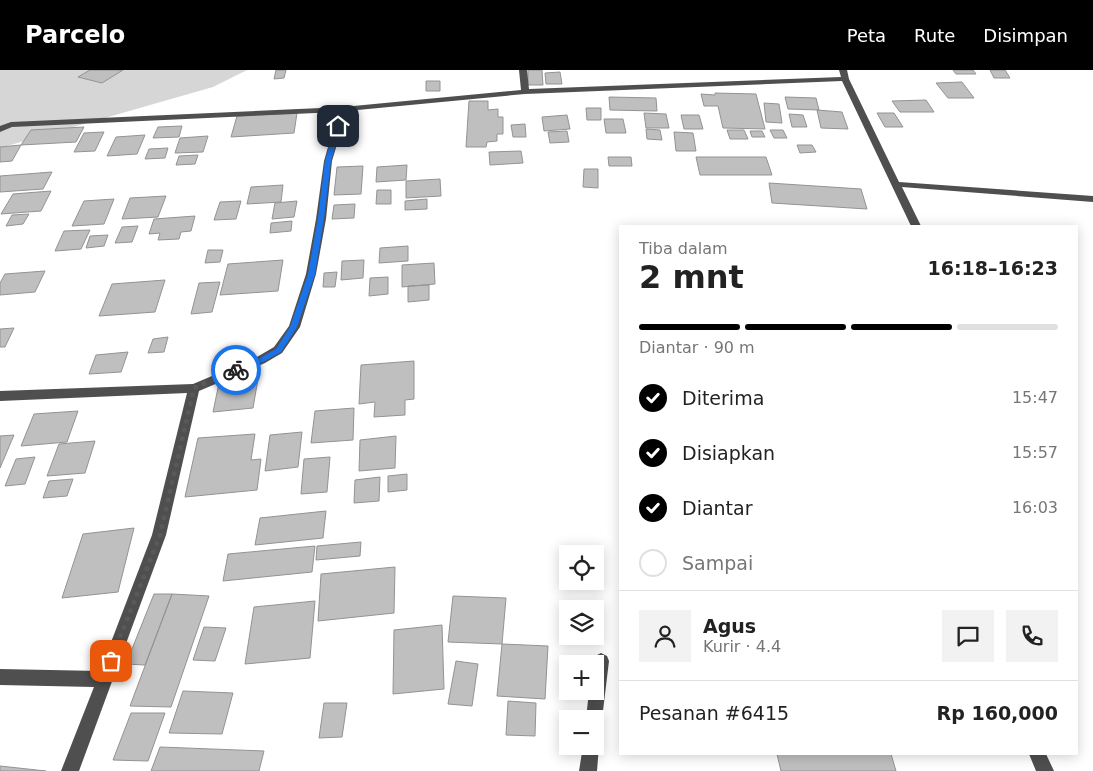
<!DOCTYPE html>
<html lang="id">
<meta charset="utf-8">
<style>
body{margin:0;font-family:"DejaVu Sans",sans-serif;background:#f2f2f2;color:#222;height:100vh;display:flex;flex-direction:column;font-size:19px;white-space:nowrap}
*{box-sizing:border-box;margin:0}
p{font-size:16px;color:#767676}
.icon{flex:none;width:28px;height:28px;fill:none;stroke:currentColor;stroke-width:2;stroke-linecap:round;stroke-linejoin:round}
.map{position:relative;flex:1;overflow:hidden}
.panel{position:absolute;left:619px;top:155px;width:459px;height:530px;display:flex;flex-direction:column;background:#fff;border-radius:0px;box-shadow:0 2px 12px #0003}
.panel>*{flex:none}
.controls{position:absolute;left:559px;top:475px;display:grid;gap:10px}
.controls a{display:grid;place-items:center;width:45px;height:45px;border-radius:0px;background:#fff;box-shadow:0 2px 12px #0003;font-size:25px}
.pin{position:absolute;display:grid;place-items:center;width:42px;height:42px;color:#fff;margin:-21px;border-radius:10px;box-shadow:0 2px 8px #0006}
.courier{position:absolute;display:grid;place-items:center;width:50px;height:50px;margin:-25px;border:4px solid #1a73e8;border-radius:50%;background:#fff;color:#222;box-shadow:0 1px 6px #0007}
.overview em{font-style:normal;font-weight:700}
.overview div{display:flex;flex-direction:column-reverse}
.overview{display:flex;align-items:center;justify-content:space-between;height:85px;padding:0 20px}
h1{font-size:32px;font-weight:700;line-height:38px}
.bar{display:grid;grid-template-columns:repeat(4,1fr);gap:8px 5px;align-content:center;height:60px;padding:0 20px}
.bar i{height:6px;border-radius:4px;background:#e0e0e0}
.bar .selected{background:#000}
.bar p{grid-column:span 4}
.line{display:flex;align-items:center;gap:12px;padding:0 20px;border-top:1px solid #e0e0e0}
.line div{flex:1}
.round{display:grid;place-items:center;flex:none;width:52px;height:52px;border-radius:0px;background:#f2f2f2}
ol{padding:0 20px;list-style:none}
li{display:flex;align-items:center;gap:15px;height:55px}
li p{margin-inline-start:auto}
li .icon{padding:5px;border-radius:50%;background:#000;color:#fff;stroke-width:4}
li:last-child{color:#767676}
li i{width:28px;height:28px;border:2px solid #e0e0e0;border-radius:50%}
header{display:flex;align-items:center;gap:30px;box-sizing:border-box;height:70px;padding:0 25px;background:#000;color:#fff}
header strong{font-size:24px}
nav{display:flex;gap:28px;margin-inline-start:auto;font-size:18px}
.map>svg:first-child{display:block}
</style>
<header>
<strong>Parcelo</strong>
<nav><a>Peta</a><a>Rute</a><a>Disimpan</a></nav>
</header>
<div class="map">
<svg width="1093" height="701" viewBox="0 0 1093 701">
<rect width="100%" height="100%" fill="#fff"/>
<path fill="#d6d6d6" d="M0,0H247L213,17L0,78Z"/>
<path fill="#bfbfbf" stroke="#939393" d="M90,0H123L102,13L78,7Z
M276,0H286L284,8L274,9Z
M528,0H542L543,15H528Z
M953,0H973L976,4H956Z
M990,0H1005L1010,8H994Z
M560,2L562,14H546L545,3Z
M426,11H440V21H426Z
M962,12L974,28H948L936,13Z
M715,23L756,24L765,59L723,58L718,36H704L701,24L715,25Z
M609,27L656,28L657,41L610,40Z
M785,27L816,28L819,40L788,39Z
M926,30L934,42H900L892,31Z
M469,31H488V40L498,39V47H503V64H497V71L487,72L486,77H466Z
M764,33L779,34L782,53L766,52Z
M586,38H601V50H587Z
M817,40L842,42L848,59L821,58Z
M297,43L294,63L231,67L237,46Z
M644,43L666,44L669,58H646Z
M877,43H894L903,57H885Z
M789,44L803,45L807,57H792Z
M567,45L570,59L544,61L542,47Z
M681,45H699L703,59H684Z
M604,49H623L626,63H606Z
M525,54L526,67H513L511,55Z
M182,56L179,67L153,68L158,57Z
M84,57L76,72L21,75L31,60Z
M646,59L660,60L662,70L647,69Z
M727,60H744L748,69H730Z
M770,60H783L787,68H774Z
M567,61L569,72L550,73L548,62Z
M750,61H762L765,67H752Z
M104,62L95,81L74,82L84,63Z
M674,62L693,63L696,81H676Z
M145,65L137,84L107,86L116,67Z
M208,66L203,82L175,83L180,68Z
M21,75L12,91L0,92V77Z
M797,75H812L816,82L800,83Z
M168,78L165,88L145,89L149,79Z
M521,81L523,93L490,95L489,82Z
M198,85L195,94L176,95L179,86Z
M608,87H631L632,96H609Z
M696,87H766L772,105H700Z
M407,95L406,110L376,112L377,97Z
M363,96L361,124L334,125L337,97Z
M584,99H598V118L583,117Z
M52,102L43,119L0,122V106Z
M440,109L441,126L406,128V111Z
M769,113L861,119L867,139L772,133Z
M283,115L281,132L247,134L251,117Z
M377,120H391V134H376Z
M51,121L41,141L1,144L13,124Z
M166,126L158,147L122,149L130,128Z
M114,129L104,154L72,156L84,131Z
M427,129V139L405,140V131Z
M241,131L236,149L214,150L220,132Z
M297,131L294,147L272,149L275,133Z
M355,134L354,148L332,149L334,135Z
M29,144L23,154L6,156L12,145Z
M195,146L191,161L181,162L179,169L158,170L160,163L149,164L154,149Z
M292,151L291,161L270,163L271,153Z
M138,156L132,172L115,173L122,157Z
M90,160L81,179L55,181L64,161Z
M108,165L104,176L86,178L90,166Z
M408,176V191L379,193L380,178Z
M208,180H223L220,192L205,193Z
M283,190L278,221L220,225L228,194Z
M364,190L363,208L341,210L342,191Z
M434,193L435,214L402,217V195Z
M45,201L35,222L0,225V213L5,204Z
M337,202L335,217H323L324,203Z
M388,207V224L369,226L370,208Z
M165,210L155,242L99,246L112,214Z
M220,212L212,242L191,244L199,213Z
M429,215V230L408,232V216Z
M14,258L5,277H0V259Z
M168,267L164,282L148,283L153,269Z
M128,282L121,302L89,304L96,285Z
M414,291V329L405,330V345L374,347L375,332L359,334L361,295Z
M258,309L253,338L213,342L219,313Z
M354,338L353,370L311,373L315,341Z
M78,341L67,372L21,376L34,344Z
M302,362L298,397L265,401L270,365Z
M255,364L251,390L261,389L257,420L185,427L198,368Z
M14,365L0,398V366Z
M396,366L395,398L359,401L360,370Z
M95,371L85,403L47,406L59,374Z
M35,387L25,414L5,416L16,389Z
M330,387L327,422L301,424L304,389Z
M407,404V420L388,422V406Z
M380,407L379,431L354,433L355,410Z
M73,409L67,426L43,428L49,411Z
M326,441L323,468L255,475L260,448Z
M134,458L118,522L62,528L83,464Z
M361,472L360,486L316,490L317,476Z
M315,476L312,502L223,511L228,484Z
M395,497L394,543L318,551L321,504Z
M154,524H172L145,595L126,594Z
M172,524L209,526L171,637L130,636Z
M453,526L506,528L502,574L448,572Z
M315,531L310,588L245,594L254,537Z
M442,555L444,619L393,624L394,560Z
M204,557L226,558L215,591L193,590Z
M502,574L548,576L545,629L497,626Z
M456,591L478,594L472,636L448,634Z
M183,621L233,623L222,664L169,663Z
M508,631L536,633L535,666L506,665Z
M324,633H347L342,667L319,668Z
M131,643H165L148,691L113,690Z
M160,677L264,681L259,701H151Z
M777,684H891L896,701H781Z
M0,696L46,701H0Z"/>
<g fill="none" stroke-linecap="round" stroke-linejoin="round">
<path fill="#4f4f4f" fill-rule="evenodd" d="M519,0H527L529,19L841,7L839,0H847L849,9L899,112L1093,126V132L902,117L921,156H911L842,11L525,24L347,41L332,91L326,149L316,204L300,257L282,283L265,293L199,321L166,465L79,701H61L94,617L0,615V599L100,601L152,465L187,323L0,331V321L193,314L257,287L274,277L289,256L306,204L316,149L324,91L338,42L12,57L0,62V56L11,52L343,37L521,20Z
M601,583L607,586L609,591L602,649L600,655L595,657V649H586L589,621H595V594H593L595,586Z
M595,669L599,676L597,701H579L583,676H595Z
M1029,684H1046L1054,701H1036Z"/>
</g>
<path fill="#1a73e8" d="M338,54L341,56L331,91L324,148L315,204L297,257L281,282L263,292L239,302H234V298L258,289L276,279L290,257L308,204L318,148L325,91L335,56Z"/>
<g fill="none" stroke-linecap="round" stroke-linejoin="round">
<path stroke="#595959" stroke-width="5" stroke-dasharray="0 9" d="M111,591L160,465L194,318L236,300"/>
</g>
</svg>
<div class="controls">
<a><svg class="icon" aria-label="locate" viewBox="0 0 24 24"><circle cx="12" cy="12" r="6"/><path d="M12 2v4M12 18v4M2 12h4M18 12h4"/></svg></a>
<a><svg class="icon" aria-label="layers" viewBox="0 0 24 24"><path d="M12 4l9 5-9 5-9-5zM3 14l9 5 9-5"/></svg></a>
<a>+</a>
<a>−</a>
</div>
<div class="pin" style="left:111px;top:591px;background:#ea580c"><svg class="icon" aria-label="bag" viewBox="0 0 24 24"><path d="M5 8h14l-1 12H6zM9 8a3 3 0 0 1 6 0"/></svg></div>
<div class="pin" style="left:338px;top:56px;background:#1f2937"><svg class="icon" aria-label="home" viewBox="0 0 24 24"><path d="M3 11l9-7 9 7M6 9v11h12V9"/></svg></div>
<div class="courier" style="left:236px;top:300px"><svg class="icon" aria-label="bike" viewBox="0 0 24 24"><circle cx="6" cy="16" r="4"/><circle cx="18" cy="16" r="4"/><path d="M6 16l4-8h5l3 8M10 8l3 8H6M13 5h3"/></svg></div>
<section class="panel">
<div class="overview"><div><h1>2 mnt</h1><p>Tiba dalam</p></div><em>16:18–16:23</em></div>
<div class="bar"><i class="selected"></i><i class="selected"></i><i class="selected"></i><i></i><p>Diantar · 90 m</p></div>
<ol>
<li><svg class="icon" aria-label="check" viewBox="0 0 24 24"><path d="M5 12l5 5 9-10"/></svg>Diterima<p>15:47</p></li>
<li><svg class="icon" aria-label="check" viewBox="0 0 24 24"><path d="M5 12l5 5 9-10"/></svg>Disiapkan<p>15:57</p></li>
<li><svg class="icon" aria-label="check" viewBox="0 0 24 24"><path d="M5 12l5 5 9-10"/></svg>Diantar<p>16:03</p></li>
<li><i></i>Sampai</li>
</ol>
<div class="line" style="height:90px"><a class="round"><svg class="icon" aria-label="person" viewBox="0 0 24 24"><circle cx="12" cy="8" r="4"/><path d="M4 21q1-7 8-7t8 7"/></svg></a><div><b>Agus</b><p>Kurir · 4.4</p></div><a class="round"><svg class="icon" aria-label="chat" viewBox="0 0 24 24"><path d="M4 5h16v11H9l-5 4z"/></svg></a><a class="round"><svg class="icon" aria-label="phone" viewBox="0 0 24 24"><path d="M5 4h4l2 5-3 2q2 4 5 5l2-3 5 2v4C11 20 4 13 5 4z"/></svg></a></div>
<div class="line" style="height:65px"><div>Pesanan #6415</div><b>Rp 160,000</b></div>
</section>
</div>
